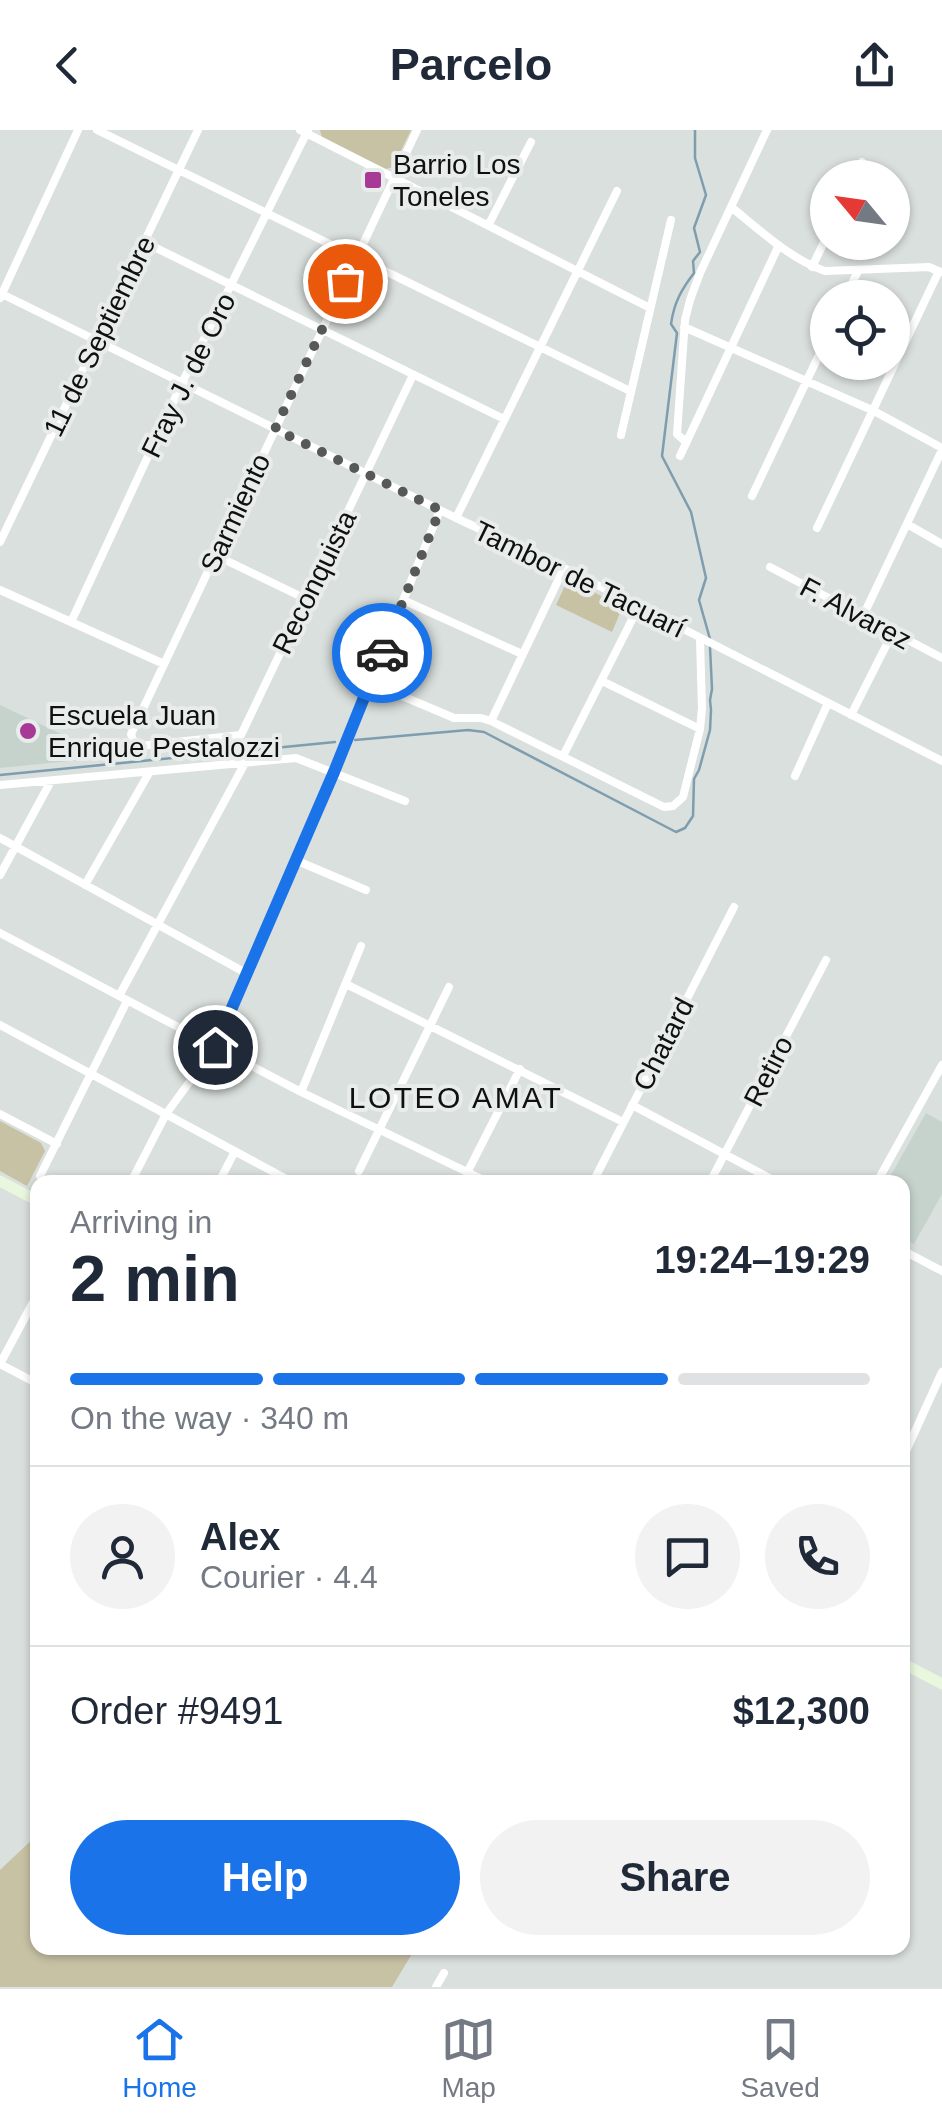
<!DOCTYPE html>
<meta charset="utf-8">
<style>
body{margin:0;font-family:Arial,sans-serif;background:#f2f2f3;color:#1f2937;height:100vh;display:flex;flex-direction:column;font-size:38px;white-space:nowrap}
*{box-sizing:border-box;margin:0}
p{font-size:32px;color:#747a83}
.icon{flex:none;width:55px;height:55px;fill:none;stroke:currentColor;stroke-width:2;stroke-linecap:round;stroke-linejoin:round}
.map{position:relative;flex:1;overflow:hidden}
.side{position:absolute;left:30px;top:1045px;width:880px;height:780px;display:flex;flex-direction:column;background:#fff;border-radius:20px;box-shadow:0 2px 8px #0004}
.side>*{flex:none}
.needle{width:65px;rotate:299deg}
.fabs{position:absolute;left:810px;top:30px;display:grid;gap:20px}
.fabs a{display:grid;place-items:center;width:100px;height:100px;border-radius:50%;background:#fff;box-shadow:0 2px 8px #0004;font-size:50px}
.pin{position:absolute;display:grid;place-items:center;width:85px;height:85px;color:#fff;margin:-42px;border:5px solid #fff;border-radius:50%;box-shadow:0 2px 10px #0007}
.courier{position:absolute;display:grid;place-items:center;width:100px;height:100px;margin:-50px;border:8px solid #1a73e8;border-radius:50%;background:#fff;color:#222;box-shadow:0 2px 12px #0007}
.summary em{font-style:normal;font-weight:800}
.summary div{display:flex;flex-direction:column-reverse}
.summary{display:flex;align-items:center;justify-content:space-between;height:170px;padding:0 40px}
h1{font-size:65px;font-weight:800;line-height:75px}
.bar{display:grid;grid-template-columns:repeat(4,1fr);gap:15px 10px;align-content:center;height:120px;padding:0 40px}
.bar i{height:12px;border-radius:8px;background:#e0e1e3}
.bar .active{background:#1a73e8}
.bar p{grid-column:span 4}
.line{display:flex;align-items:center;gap:25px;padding:0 40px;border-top:2px solid #e0e1e3}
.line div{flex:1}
.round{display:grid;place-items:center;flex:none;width:105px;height:105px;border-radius:52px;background:#f2f2f3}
.action{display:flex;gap:20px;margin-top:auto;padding:20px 40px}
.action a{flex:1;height:115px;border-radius:60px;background:#1a73e8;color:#fff;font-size:40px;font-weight:800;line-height:115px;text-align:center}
.action a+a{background:#f2f2f3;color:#1f2937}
header{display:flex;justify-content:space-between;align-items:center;height:130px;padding:0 40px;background:#fff;font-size:45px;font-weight:800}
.tab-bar{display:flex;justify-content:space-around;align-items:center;height:140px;border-top:2px solid #e0e1e3;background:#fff;font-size:28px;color:#747a83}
.tab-bar a{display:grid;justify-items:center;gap:5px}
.tab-bar .active{color:#1a73e8}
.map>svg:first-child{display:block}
</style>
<header><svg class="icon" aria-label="back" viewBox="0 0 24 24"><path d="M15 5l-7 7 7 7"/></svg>Parcelo<svg class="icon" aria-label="share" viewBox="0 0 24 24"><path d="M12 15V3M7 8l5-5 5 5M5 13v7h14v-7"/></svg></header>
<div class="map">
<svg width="942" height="1857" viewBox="0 0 942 1857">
<rect width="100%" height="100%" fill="#dae0dd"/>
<path fill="#c6d3cd" d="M0,575L110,627L0,638Z
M926,983L942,992V1064L914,1114L903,1108L902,1052H887Z"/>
<path fill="#c7c2a4" d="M320,0H411L393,37L386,39L322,8Z
M568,449L619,475L620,483L612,502L556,475Z
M0,991L41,1013L45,1021L27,1056L0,1041Z
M37,1705L38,1818H403L413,1822L392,1857H0V1740Z"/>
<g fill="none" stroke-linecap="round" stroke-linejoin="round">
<path stroke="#7e9daf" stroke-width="2.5" d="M695,0V28L706,65L694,98L700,122L693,131L694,143C681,160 674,173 671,194L677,203L662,326L691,382L706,448L699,470L710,509
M355,610L468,600L484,602L676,702L685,698L693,686L694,649L699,640L710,600L711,580L710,570L712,559L710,517
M0,645L335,612"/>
<path stroke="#fff" stroke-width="8" d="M97,0L630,261
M300,0L650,178
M854,48L862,32
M731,77C760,100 790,129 825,141L929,137L940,142
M489,94L531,12
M144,112L504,289
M812,137L828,104
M2,164L456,388L564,438L942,631
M0,168L78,0
M845,168L858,141
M684,197L874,281L942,318
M413,245L241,605L140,616L134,613L131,604L417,0
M621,305L671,90
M686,312L677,304L685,190L690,170L700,143L767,0
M680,326L779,115
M752,366L828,206
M456,388L617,61
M907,394L942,414
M817,398L939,141
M0,412L198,0
M215,425L306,469
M770,437L942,528
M0,460L164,534
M403,470L522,524
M863,486L942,320
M71,492L182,253L308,0
M602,551L700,599
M369,552L454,588H481L491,591L664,677L673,676L683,667L700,599L702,578L700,509
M851,585L893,502
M491,591L564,438
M563,626L638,478
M795,646L828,573
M0,655L296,628L405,671
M0,708L246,843
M295,730L366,760
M0,745L51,651
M85,755L149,643
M0,803L301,962L488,1052
M346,854L623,992
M119,866L245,633
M0,895L292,1052
M301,962L361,816
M632,975L777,1052
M0,984L57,1014
M359,1041L449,857
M467,1043L520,939
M40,1046L127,871
M131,1052L166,984L215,917L333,642L440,380
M219,1052L235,1021
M593,1052L734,777
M710,1052L826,830
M877,1052L942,935
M902,1120L942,1141
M0,1234L38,1163
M0,1234L38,1254
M902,1330L942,1242
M436,1857L444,1843"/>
<path stroke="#e8f7de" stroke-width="11" d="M0,1051L38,1071
M902,1533L942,1554"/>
</g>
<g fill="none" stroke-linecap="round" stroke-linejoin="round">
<path stroke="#565958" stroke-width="10" stroke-dasharray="0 18" d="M345,151L275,299L440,380L382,523"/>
<path stroke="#1a73e8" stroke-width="12" d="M215,917L334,642L382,523"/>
</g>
<g fill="#a73997" stroke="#e8edeb" stroke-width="4">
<rect x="363" y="40" width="20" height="20" rx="5"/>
<circle cx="28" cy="601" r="10"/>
</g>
<g text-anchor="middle" stroke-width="8" stroke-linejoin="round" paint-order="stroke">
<g font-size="28" fill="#0f1010" stroke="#e8edeb" text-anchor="start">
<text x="393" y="44">Barrio Los<tspan x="393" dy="32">Toneles</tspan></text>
<text x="48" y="595">Escuela Juan<tspan x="48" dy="32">Enrique Pestalozzi</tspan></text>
</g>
<g font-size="28" fill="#0f1010" stroke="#e8edeb">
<text transform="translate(99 206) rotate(-64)" y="10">11 de Septiembre</text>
<text transform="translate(188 245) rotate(-64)" y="10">Fray J. de Oro</text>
<text transform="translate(235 383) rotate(-65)" y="10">Sarmiento</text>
<text transform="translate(580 449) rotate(26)" y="10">Tambor de Tacuarí</text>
<text transform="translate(314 452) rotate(-64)" y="10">Reconquista</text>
<text transform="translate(856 483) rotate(28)" y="10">F. Alvarez</text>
<text transform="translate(663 914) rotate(-63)" y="10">Chatard</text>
<text transform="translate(768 941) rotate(-63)" y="10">Retiro</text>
</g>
<g font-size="30" letter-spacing="2.5" fill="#0f1010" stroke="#e8edeb">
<text x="456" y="978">LOTEO AMAT</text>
</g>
</g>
</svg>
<div class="fabs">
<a><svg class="needle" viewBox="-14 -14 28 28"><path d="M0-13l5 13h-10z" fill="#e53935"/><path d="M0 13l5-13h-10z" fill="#747a83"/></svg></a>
<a><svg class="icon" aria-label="locate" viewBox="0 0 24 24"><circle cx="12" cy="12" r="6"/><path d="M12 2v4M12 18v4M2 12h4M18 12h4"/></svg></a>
</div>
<div class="pin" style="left:345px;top:151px;background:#ea580c"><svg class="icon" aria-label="bag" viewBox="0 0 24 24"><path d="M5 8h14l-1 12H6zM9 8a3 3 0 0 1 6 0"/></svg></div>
<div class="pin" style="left:215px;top:917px;background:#1f2937"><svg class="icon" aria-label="home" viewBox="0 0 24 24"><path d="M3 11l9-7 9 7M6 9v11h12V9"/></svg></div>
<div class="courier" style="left:382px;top:523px"><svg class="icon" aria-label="car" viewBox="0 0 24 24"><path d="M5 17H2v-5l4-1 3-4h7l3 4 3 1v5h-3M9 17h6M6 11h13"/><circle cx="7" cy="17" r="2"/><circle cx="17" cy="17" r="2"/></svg></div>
<section class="side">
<div class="summary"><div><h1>2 min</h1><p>Arriving in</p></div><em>19:24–19:29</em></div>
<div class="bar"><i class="active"></i><i class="active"></i><i class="active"></i><i></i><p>On the way · 340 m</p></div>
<div class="line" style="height:180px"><a class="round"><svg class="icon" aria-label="person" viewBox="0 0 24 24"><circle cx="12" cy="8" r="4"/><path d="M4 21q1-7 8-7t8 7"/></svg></a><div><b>Alex</b><p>Courier · 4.4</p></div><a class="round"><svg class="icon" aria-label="chat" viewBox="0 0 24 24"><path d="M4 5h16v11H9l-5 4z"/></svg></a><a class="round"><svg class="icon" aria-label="phone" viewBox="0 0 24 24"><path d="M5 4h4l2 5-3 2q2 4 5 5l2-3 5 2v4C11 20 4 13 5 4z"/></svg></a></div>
<div class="line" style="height:130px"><div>Order #9491</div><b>$12,300</b></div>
<div class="action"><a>Help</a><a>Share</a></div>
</section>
</div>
<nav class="tab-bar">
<a class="active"><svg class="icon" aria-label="home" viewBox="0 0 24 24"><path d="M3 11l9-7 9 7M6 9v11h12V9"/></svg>Home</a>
<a><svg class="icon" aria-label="map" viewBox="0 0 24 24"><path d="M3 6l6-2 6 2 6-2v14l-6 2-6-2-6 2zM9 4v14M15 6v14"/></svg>Map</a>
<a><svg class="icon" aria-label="saved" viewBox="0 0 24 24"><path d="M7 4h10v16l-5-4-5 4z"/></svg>Saved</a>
</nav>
